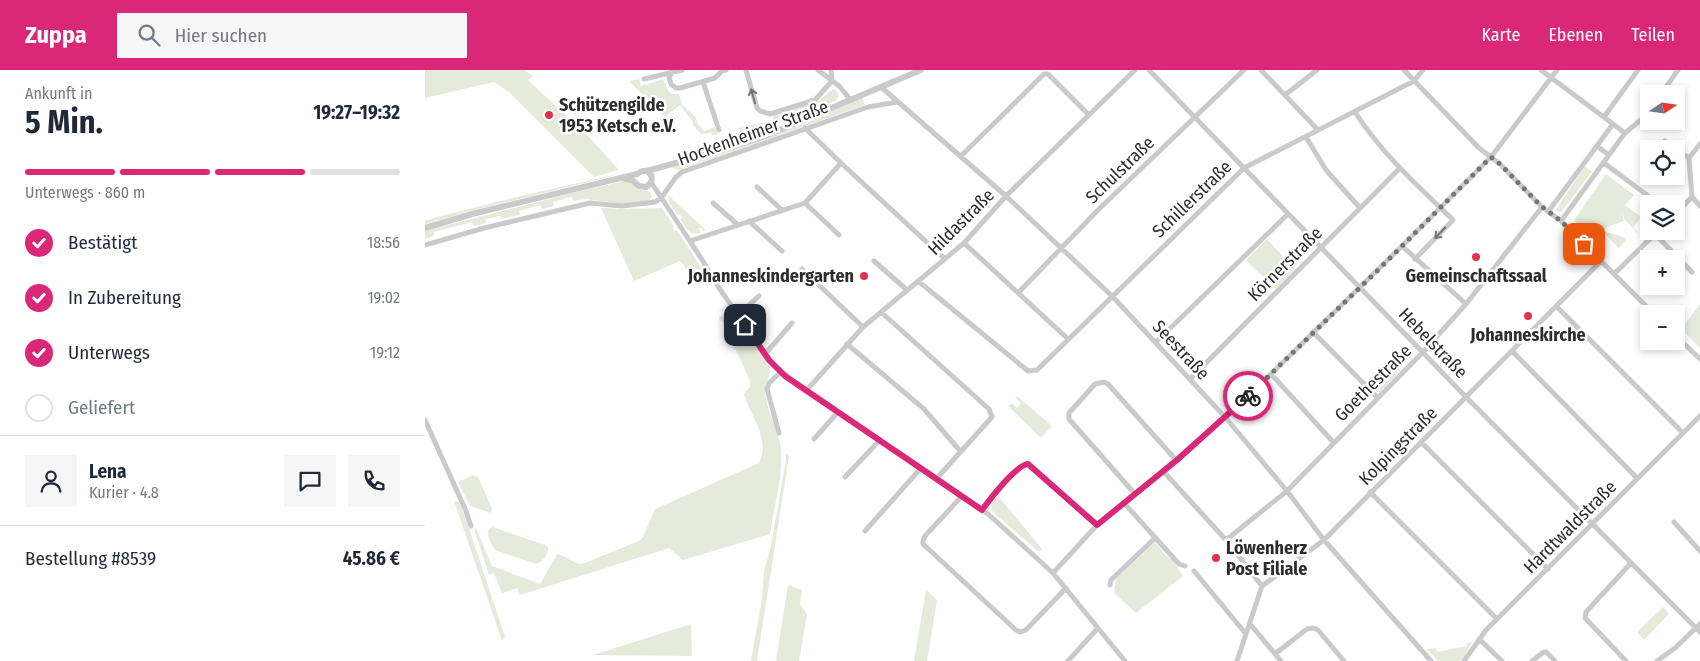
<!DOCTYPE html>
<html lang="de">
<meta charset="utf-8">
<style>
body{margin:0;font-family:"Fira Sans Condensed",sans-serif;background:#f6f6f7;color:#1f2937;height:100vh;display:flex;flex-direction:column;font-size:19px;white-space:nowrap}
*{box-sizing:border-box;margin:0}
p{font-size:16px;color:#747a83}
.icon{flex:none;width:28px;height:28px;fill:none;stroke:currentColor;stroke-width:2;stroke-linecap:round;stroke-linejoin:round}
.map{position:relative;flex:1;overflow:hidden}
.details{display:flex;flex-direction:column;background:#fff;width:425px}
.details>*{flex:none}
.needle{width:32px;rotate:77deg}
.fabs{position:absolute;left:1215px;top:15px;display:grid;gap:10px}
.fabs a{display:grid;place-items:center;width:45px;height:45px;border-radius:0px;background:#fff;box-shadow:0 2px 8px #0003;font-size:25px}
.pin{position:absolute;display:grid;place-items:center;width:42px;height:42px;color:#fff;margin:-21px;border-radius:10px;box-shadow:0 2px 8px #0006}
.courier{position:absolute;display:grid;place-items:center;width:50px;height:50px;margin:-25px;border:4px solid #db2777;border-radius:50%;background:#fff;color:#222;box-shadow:0 1px 6px #0007}
.headline em{font-style:normal;font-weight:700}
.headline div{display:flex;flex-direction:column-reverse}
.headline{display:flex;align-items:center;justify-content:space-between;height:85px;padding:0 25px}
h1{font-size:32px;font-weight:700;line-height:38px}
.bar{display:grid;grid-template-columns:repeat(4,1fr);gap:8px 5px;align-content:center;height:60px;padding:0 25px}
.bar i{height:6px;border-radius:4px;background:#e0e1e3}
.bar .current{background:#db2777}
.bar p{grid-column:span 4}
.line{display:flex;align-items:center;gap:12px;padding:0 25px;border-top:1px solid #e0e1e3}
.line div{flex:1}
.round{display:grid;place-items:center;flex:none;width:52px;height:52px;border-radius:0px;background:#f6f6f7}
ol{padding:0 25px;list-style:none}
li{display:flex;align-items:center;gap:15px;height:55px}
li p{margin-inline-start:auto}
li .icon{padding:5px;border-radius:50%;background:#db2777;color:#fff;stroke-width:4}
li:last-child{color:#747a83}
li i{width:28px;height:28px;border:2px solid #e0e1e3;border-radius:50%}
header{display:flex;align-items:center;gap:30px;box-sizing:border-box;height:70px;padding:0 25px;background:#db2777;color:#fff}
header strong{font-size:24px}
nav{display:flex;gap:28px;margin-inline-start:auto;font-size:18px}
.search{width:350px;height:45px;background:#f6f6f7;display:flex;align-items:center;gap:12px;box-sizing:border-box;padding:0 18px;border-radius:0px;color:#747a83;font-size:19px}
main{display:flex;flex:1;min-height:0}
.map>svg:first-child{display:block}
</style>
<header>
<strong>Zuppa</strong>
<div class="search"><svg class="icon" aria-label="search" viewBox="0 0 24 24"><circle cx="10" cy="10" r="6"/><path d="M15 15l6 6"/></svg>Hier suchen</div>
<nav><a>Karte</a><a>Ebenen</a><a>Teilen</a></nav>
</header>
<main>
<section class="details">
<div class="headline"><div><h1>5 Min.</h1><p>Ankunft in</p></div><em>19:27–19:32</em></div>
<div class="bar"><i class="current"></i><i class="current"></i><i class="current"></i><i></i><p>Unterwegs · 860 m</p></div>
<ol>
<li><svg class="icon" aria-label="check" viewBox="0 0 24 24"><path d="M5 12l5 5 9-10"/></svg>Bestätigt<p>18:56</p></li>
<li><svg class="icon" aria-label="check" viewBox="0 0 24 24"><path d="M5 12l5 5 9-10"/></svg>In Zubereitung<p>19:02</p></li>
<li><svg class="icon" aria-label="check" viewBox="0 0 24 24"><path d="M5 12l5 5 9-10"/></svg>Unterwegs<p>19:12</p></li>
<li><i></i>Geliefert</li>
</ol>
<div class="line" style="height:90px"><a class="round"><svg class="icon" aria-label="person" viewBox="0 0 24 24"><circle cx="12" cy="8" r="4"/><path d="M4 21q1-7 8-7t8 7"/></svg></a><div><b>Lena</b><p>Kurier · 4.8</p></div><a class="round"><svg class="icon" aria-label="chat" viewBox="0 0 24 24"><path d="M4 5h16v11H9l-5 4z"/></svg></a><a class="round"><svg class="icon" aria-label="phone" viewBox="0 0 24 24"><path d="M5 4h4l2 5-3 2q2 4 5 5l2-3 5 2v4C11 20 4 13 5 4z"/></svg></a></div>
<div class="line" style="height:65px"><div>Bestellung #8539</div><b>45.86 €</b></div>
</section>
<div class="map">
<svg width="1275" height="591" viewBox="0 0 1275 591">
<rect width="100%" height="100%" fill="#fff"/>
<path fill="#e5eadb" d="M0,0H99L108,6L103,10L165,68L194,100L169,107L85,23L69,12L0,28Z
M214,9L216,16L238,9L243,21L247,24H254L257,35L270,46L273,54L279,61L290,57L293,64L287,65L286,63L276,64L268,55V52L255,35L240,47L204,11Z
M408,19L411,20L414,24L413,28L410,31L372,47L317,66L314,58L348,50V46L395,30Z
M437,27L440,35L254,100L247,97L363,59Z
M1160,96L1167,102L1136,142L1130,141Z
M1181,104L1209,125L1200,135L1216,147L1208,158L1213,162L1212,163L1200,150L1196,140L1199,151L1182,157L1179,161C1186,165 1195,163 1202,170L1193,178L1179,162L1171,172L1149,150Z
M189,105H192L49,140L0,154V151L8,148L100,125Z
M200,111L205,112L214,119L225,122L227,127L223,131L197,134L162,129L148,131L147,127L128,132L129,136L117,139L115,135L94,141L95,145L76,149L75,146L60,149L61,153L49,156L47,152L9,162V166L0,169V161L151,122Z
M243,125L281,160L278,161L277,158H274L275,163C264,166 261,158 255,149L257,148L255,144L253,145L245,134Z
M176,138L201,139L237,138L249,157L248,158L250,161L252,160L279,202L264,206L259,195L257,194L255,191L209,211Z
M842,169L867,196L865,198L868,201L850,219L821,190Z
M1275,234V278L1254,257L1259,252L1260,254Z
M304,240H308L345,297C347,307 338,313 340,323C342,342 354,360 356,379C358,407 349,437 345,464L258,490L244,478L95,525L92,518L77,523L69,503L64,505L49,459L51,458L67,496L115,514L132,484C141,485 147,494 157,494L214,471L218,467L230,439L334,393C346,370 325,345 319,324L325,316V311L297,250L295,251L294,248Z
M966,293L975,301L955,322H951L945,315Z
M592,326L627,356L616,368L583,336L587,333L592,338L596,333L590,328Z
M361,383L364,386L332,591H326L337,529L339,502L346,476L361,390Z
M48,405L53,407L67,439L66,443L45,436L33,412Z
M573,426L617,479L614,482L567,441L566,433Z
M29,431L34,432L41,449L80,567L77,571Z
M68,457L120,475L123,477C124,484 118,492 111,494L72,481C66,476 61,465 64,459Z
M730,472L738,481L737,482L748,491L758,506L711,543L689,523L691,509Z
M363,515L377,520L375,534L382,544L374,591H351Z
M501,520L512,530L502,591H489Z
M1238,537L1244,544L1219,570L1212,562Z
M266,554L267,586L168,585Z
M1047,572L1038,588L1034,591H1013L1002,579L1011,578L1012,582L1042,576L1041,573Z"/>
<g fill="none" stroke-linecap="round" stroke-linejoin="round">
<path stroke="#cacaca" stroke-width="5" d="M321,0L332,38L335,41L345,44L390,30L407,11
M393,0L414,16L425,29
M406,0L407,11
M724,0L1041,327L1275,562
M836,0L893,60
M979,0L1053,77L1075,94L1117,137L1136,151L1229,244
M1116,0L1200,63
M248,1L244,7L246,14L251,18H255L290,8L297,1L301,0
M219,9L257,0
M278,12L294,60
M456,17L581,126L687,226L800,347L862,421L899,470L1006,591
M1236,24L1253,0
M860,25L892,0
M930,42C956,83 993,116 1028,150L990,189
M1179,47L1213,0
M380,58L416,93L520,189
M881,67L901,100L935,138
M1240,71L1251,79
M1172,76L1184,85
M1251,79L1264,88
M536,86L619,4H623L664,45
M1179,93L1234,134
M226,112L276,188L294,218L348,295L381,321L512,408L563,444L628,503L700,591
M332,117L357,140
M1267,127L1275,136
M288,133L312,154
M380,133L414,165
M1123,142L1188,54
M1251,143L1267,127L1264,88L1275,74
M324,151L357,181
M1136,151L1200,63L1217,49L1224,40
M1230,164L1267,202
M265,171L380,133L416,93
M539,173L643,269
M0,175L59,158L165,133L197,136L230,132L236,128L251,107L257,102L443,37L472,32
M977,176L1041,234
M449,191L482,220
M377,199L438,257
M1189,204L1233,161
M493,211L603,301L612,300L819,98L989,11L998,0
M593,223L673,140L819,0
M1132,237L1258,363
M456,242L564,339L567,347L512,408
M313,245L334,226
M888,262L953,328
M1251,266L1275,289
M731,272L863,144
M422,274L499,339L536,382
M1087,281L1212,408
M340,284L367,253
M846,304L909,373
M765,309L975,98
M381,321L438,257L539,173L581,126L710,0
M0,350L41,441L46,456
M354,363L342,319L344,313L356,302
M389,369L413,342
M996,372L1123,499
M738,401L801,470L837,516
M420,407L454,371
M945,422L1072,549
M710,424L644,349V343L670,314L679,312L683,314L751,390
M537,426L500,466L498,471V474L591,560L595,562L601,560L641,518
M699,433L754,494L760,496
M557,439C565,429 591,395 603,394L672,455
M1249,452L1275,481
M440,461L496,398
M801,470L862,421L998,282L1041,234L1117,137
M769,501L821,564
M628,503L672,455L751,390L800,347L846,304L977,176L1066,87L1132,0
M685,515L686,510L730,468
M825,554L856,591
M1054,569L1077,591
M850,584L882,559L888,558L893,560L919,591
M643,591L673,558
M812,591L837,516L899,470L1176,191
M1039,591L1061,560L1275,346
M1107,591L1119,582H1121L1130,591
M1201,591L1160,548L1161,542L1206,493
M1232,591L1250,578L1275,554"/>
<path stroke="#cacaca" stroke-width="6" d="M196,108L207,110L214,116L221,117C228,113 229,106 222,101
M0,158L47,144L212,104L217,101H222L294,81L335,68L496,0"/>
</g>
<defs><path id="oneway-shaft" d="M-6 0H5M1.5-3L5.5 0L1.5 3" fill="none" stroke-width="1.6" stroke-linecap="round" stroke-linejoin="round" transform="scale(1.25)"/></defs>
<g stroke="#747474">
<use href="#oneway-shaft" transform="translate(328 26) rotate(-106)"/>
<use href="#oneway-shaft" transform="translate(1015 163) rotate(133)"/>
</g>
<g fill="none" stroke-linecap="round" stroke-linejoin="round">
<path stroke="#767676" stroke-width="5" stroke-dasharray="0 9" d="M823,326L952,201L1066,87L1075,94L1116,136L1136,151L1159,174"/>
<path stroke="#db2777" stroke-width="6" d="M320,255L344,290L360,306L557,440C565,429 591,395 603,394L672,455L752,390L823,326"/>
</g>
<g fill="#e1324f" stroke="#fff" stroke-width="2">
<circle cx="124" cy="45" r="5"/>
<circle cx="1051" cy="187" r="5"/>
<circle cx="439" cy="206" r="5"/>
<circle cx="1103" cy="246" r="5"/>
<circle cx="791" cy="488" r="5"/>
</g>
<g text-anchor="middle" stroke-width="5" stroke-linejoin="round" paint-order="stroke">
<g font-size="18" font-weight="bold" fill="#2d2d2d" stroke="#fff" text-anchor="start">
<text x="134" y="41">Schützengilde<tspan x="134" dy="21">1953 Ketsch e.V.</tspan></text>
<text x="429" y="212" text-anchor="end">Johanneskindergarten</text>
<text x="1051" y="212" text-anchor="middle">Gemeinschaftssaal</text>
<text x="1103" y="271" text-anchor="middle">Johanneskirche</text>
<text x="801" y="484">Löwenherz<tspan x="801" dy="21">Post Filiale</tspan></text>
</g>
<g font-size="18" fill="#2d2d2d" stroke="#fff">
<text transform="translate(328 63) rotate(-20)" y="6">Hockenheimer Straße</text>
<text transform="translate(695 100) rotate(-44)" y="6">Schulstraße</text>
<text transform="translate(767 129) rotate(-44)" y="6">Schillerstraße</text>
<text transform="translate(536 152) rotate(-45)" y="6">Hildastraße</text>
<text transform="translate(860 194) rotate(-45)" y="6">Körnerstraße</text>
<text transform="translate(1008 273) rotate(46)" y="6">Hebelstraße</text>
<text transform="translate(756 280) rotate(47)" y="6">Seestraße</text>
<text transform="translate(948 313) rotate(-45)" y="6">Goethestraße</text>
<text transform="translate(973 376) rotate(-45)" y="6">Kolpingstraße</text>
<text transform="translate(1145 457) rotate(-45)" y="6">Hardtwaldstraße</text>
</g>
</g>
</svg>
<div class="fabs">
<a><svg class="needle" viewBox="-14 -14 28 28"><path d="M0-13l5 13h-10z" fill="#e53935"/><path d="M0 13l5-13h-10z" fill="#747a83"/></svg></a>
<a><svg class="icon" aria-label="locate" viewBox="0 0 24 24"><circle cx="12" cy="12" r="6"/><path d="M12 2v4M12 18v4M2 12h4M18 12h4"/></svg></a>
<a><svg class="icon" aria-label="layers" viewBox="0 0 24 24"><path d="M12 4l9 5-9 5-9-5zM3 14l9 5 9-5"/></svg></a>
<a>+</a>
<a>−</a>
</div>
<div class="pin" style="left:1159px;top:174px;background:#ea580c"><svg class="icon" aria-label="bag" viewBox="0 0 24 24"><path d="M5 8h14l-1 12H6zM9 8a3 3 0 0 1 6 0"/></svg></div>
<div class="pin" style="left:320px;top:255px;background:#1f2937"><svg class="icon" aria-label="home" viewBox="0 0 24 24"><path d="M3 11l9-7 9 7M6 9v11h12V9"/></svg></div>
<div class="courier" style="left:823px;top:326px"><svg class="icon" aria-label="bike" viewBox="0 0 24 24"><circle cx="6" cy="16" r="4"/><circle cx="18" cy="16" r="4"/><path d="M6 16l4-8h5l3 8M10 8l3 8H6M13 5h3"/></svg></div>
</div>
</main>
